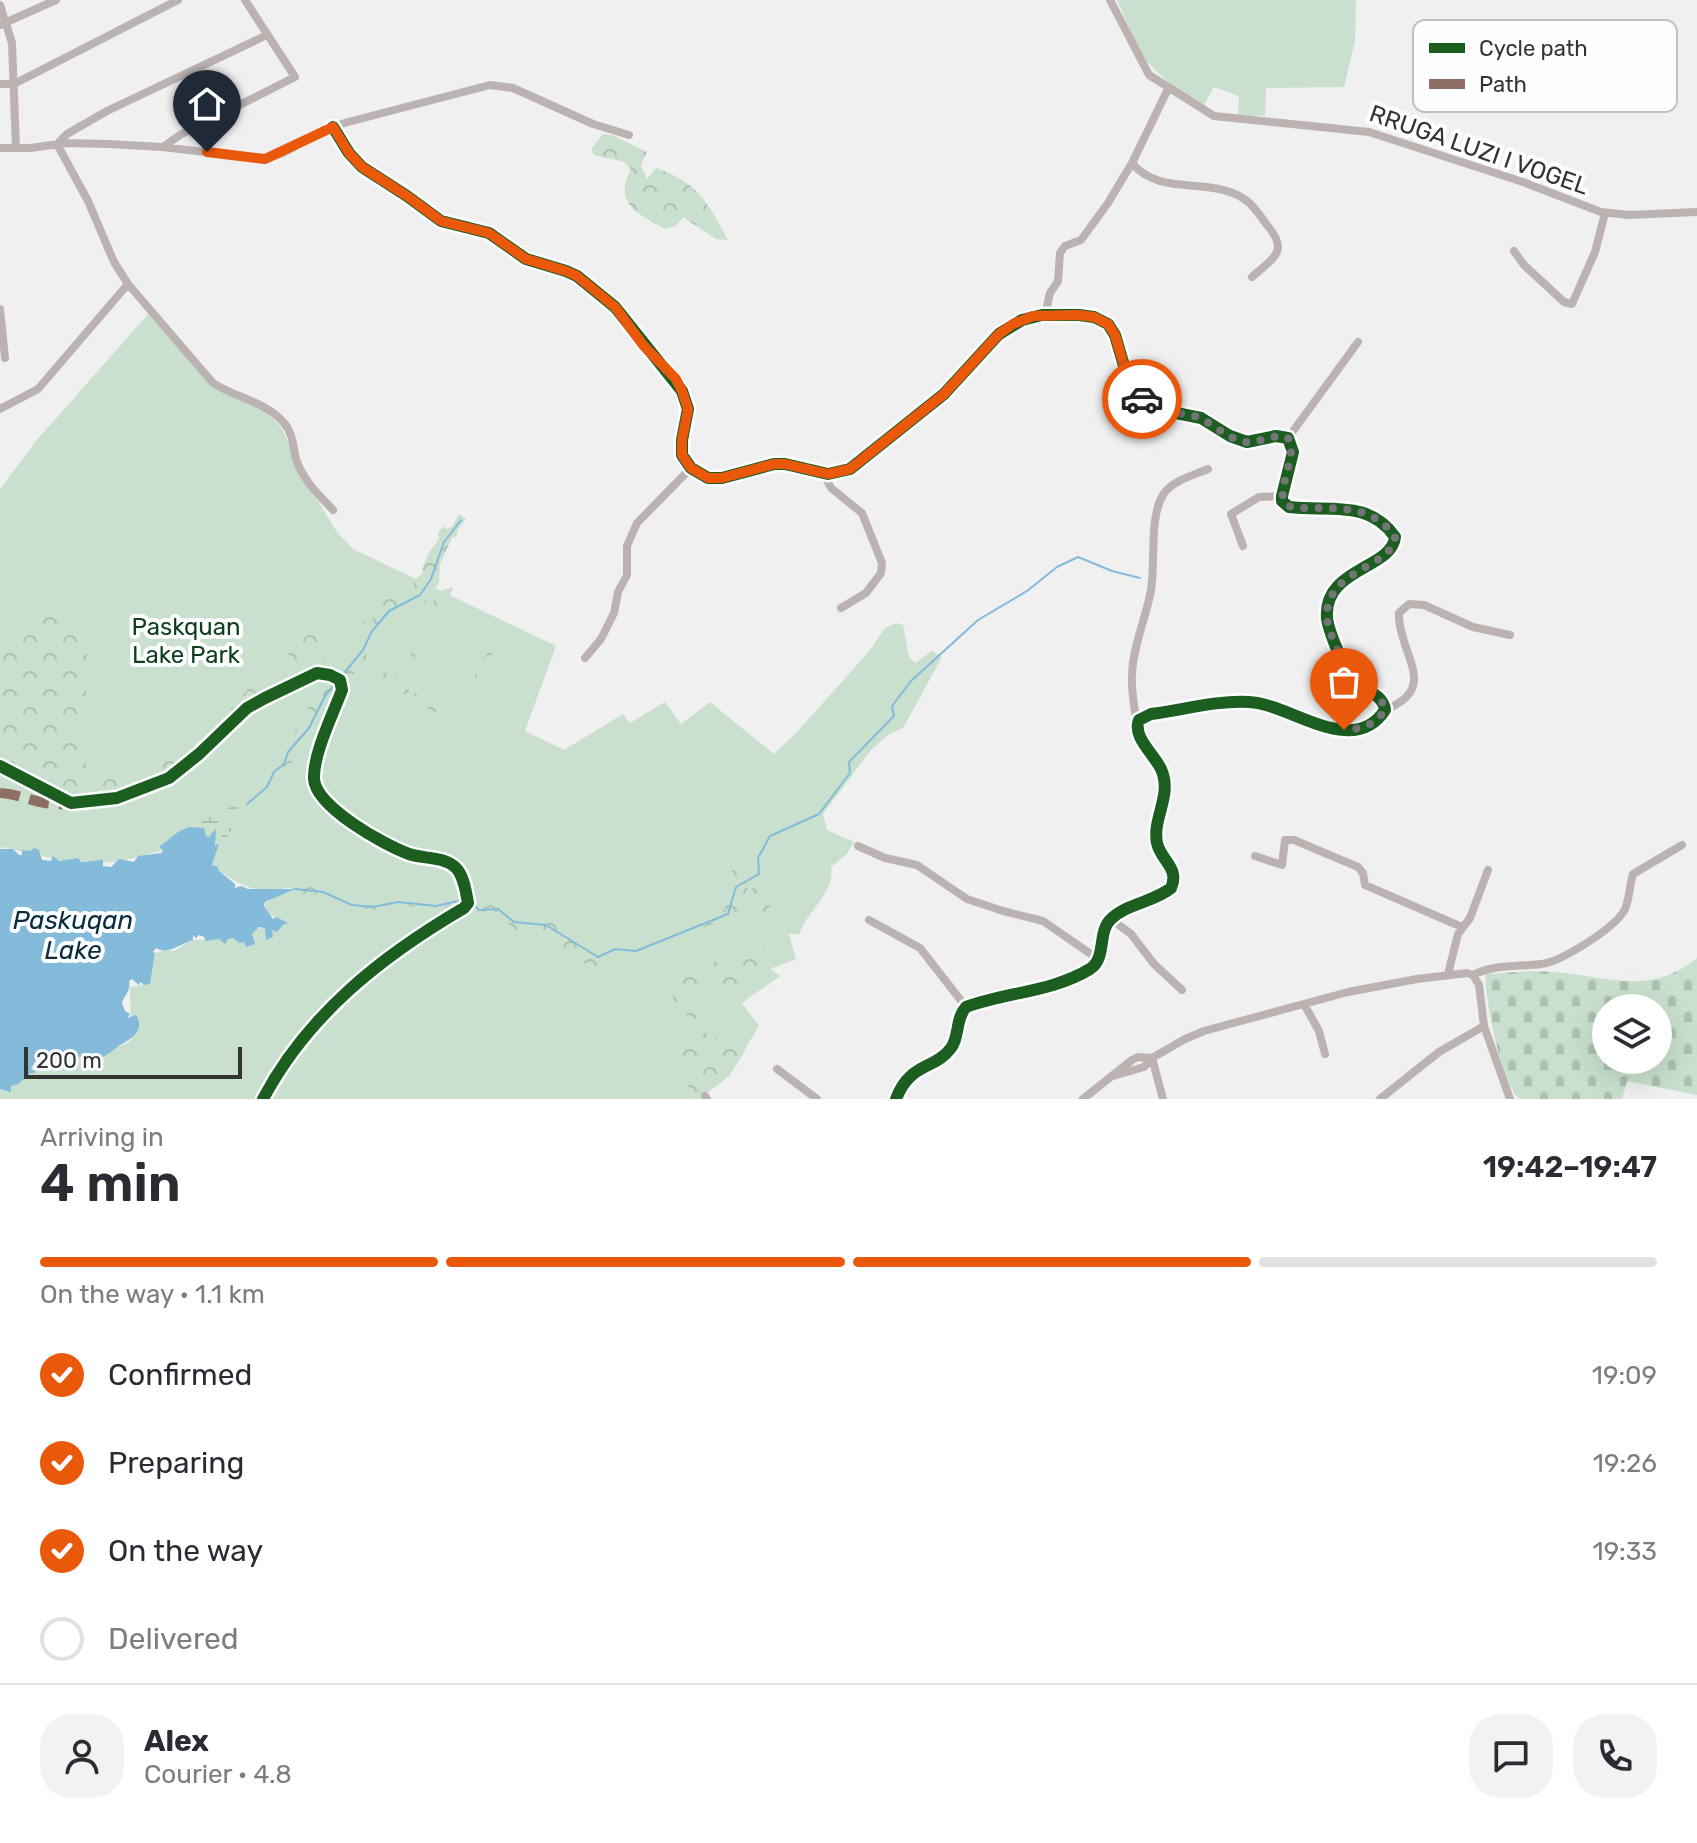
<!DOCTYPE html>
<meta charset="utf-8">
<style>
body{margin:0;font-family:Rubik,sans-serif;background:#f2f2f3;color:#2b2b33;height:100vh;display:flex;flex-direction:column;font-size:30px;white-space:nowrap}
*{box-sizing:border-box;margin:0}
p{font-size:26px;color:#7c7c81}
.icon{flex:none;width:44px;height:44px;fill:none;stroke:currentColor;stroke-width:2;stroke-linecap:round;stroke-linejoin:round}
.map{position:relative;height:1099px;overflow:hidden}
.details{display:flex;flex-direction:column;background:#fff;flex:1}
.details>*{flex:none}
.buttons{position:absolute;left:1592px;top:994px;display:grid;gap:16px}
.buttons a{display:grid;place-items:center;width:80px;height:80px;border-radius:50%;background:#fff;box-shadow:0 8px 32px #0002;font-size:40px}
.scale{position:absolute;left:24px;bottom:20px;width:218px;box-sizing:border-box;padding-left:8px;border:4px solid #323333;border-top:0;font-size:22px;line-height:28px;white-space:nowrap;color:#323333;-webkit-text-stroke:6px #fdfeff;paint-order:stroke}
.pin{position:absolute;display:grid;place-items:center;width:68px;height:68px;color:#fff;margin:-82px -34px;border-radius:50% 50% 50% 0;rotate:-45deg;box-shadow:0 0 8px #0007}
.pin .icon{rotate:45deg}
.courier{position:absolute;display:grid;place-items:center;width:80px;height:80px;margin:-40px;border:6px solid #ea580c;border-radius:50%;background:#fff;color:#222;box-shadow:0 2px 10px #0007}
.summary em{font-style:normal;font-weight:600}
.summary div{display:flex;flex-direction:column-reverse}
.summary{display:flex;align-items:center;justify-content:space-between;height:136px;padding:0 40px}
h1{font-size:52px;font-weight:600;line-height:60px}
.bar{display:grid;grid-template-columns:repeat(4,1fr);gap:12px 8px;align-content:center;height:96px;padding:0 40px}
.bar i{height:10px;border-radius:6px;background:#e1e1e2}
.bar .active{background:#ea580c}
.bar p{grid-column:span 4}
.line{display:flex;align-items:center;gap:20px;padding:0 40px;border-top:2px solid #e1e1e2}
.line div{flex:1}
.round{display:grid;place-items:center;flex:none;width:84px;height:84px;border-radius:32px;background:#f2f2f3}
ol{padding:0 40px;list-style:none}
li{display:flex;align-items:center;gap:24px;height:88px}
li p{margin-inline-start:auto}
li .icon{padding:8px;border-radius:50%;background:#ea580c;color:#fff;stroke-width:4}
li:last-child{color:#7c7c81}
li i{width:44px;height:44px;border:4px solid #e1e1e2;border-radius:50%}
.map>svg:first-child{display:block}
</style>
<div class="map">
<svg width="1697" height="1099" viewBox="0 0 1697 1099">
<defs>
<pattern id="forest-crowns" width="20" height="18" patternUnits="userSpaceOnUse" patternTransform="scale(2)"><rect width="20" height="18" fill="#c8e0cd"/><path d="M2 6a3 3 0 1 1 6 0M12 15a3 3 0 1 1 6 0" fill="none" stroke="#acc1b0"/></pattern>
<pattern id="wetland-marsh" width="20" height="14" patternUnits="userSpaceOnUse" patternTransform="scale(2)"><rect width="20" height="14" fill="#c8e0cd"/><path d="M1 5h8M5 5V1M11 12h8M15 12V8" fill="none" stroke="#acc1b0"/></pattern>
<pattern id="cemetery-stones" width="16" height="16" patternUnits="userSpaceOnUse" patternTransform="scale(2)"><rect width="16" height="16" fill="#c8e0cd"/><path d="M2 7V4a2 2 0 0 1 4 0v3zM10 15v-3a2 2 0 0 1 4 0v3z" fill="#acc1b0"/></pattern>
</defs>
<rect width="100%" height="100%" fill="#f0f0f1"/>
<path fill="#c8e0cd" d="M1117,0H1356L1355,41L1344,87L1266,88L1265,116L1238,115L1239,96L1214,87L1204,105L1171,85L1142,57Z
M150,312L206,380L264,410L281,427L310,488L337,532L353,549L556,646L525,731L564,750L623,714L630,723L665,702L681,724L710,702L774,754L798,731L871,649L885,628L896,623L903,625L909,657L915,663L932,651L942,657L903,728L889,734L871,750L823,814L827,830L854,842L847,854L831,867C836,893 803,915 800,934H789L796,959L770,969L780,976L742,1003L759,1026L729,1076L703,1096L705,1099H0V1089H5L34,1070L65,1058L75,1056L88,1059L127,1043L131,1040L130,987L150,984L155,953L165,950L174,951L192,940L219,939L283,922L266,912L265,903L281,894L289,892L291,887C255,896 240,885 212,866L218,845L211,836L172,837L163,850L118,862L63,861L4,847L0,849V489L36,441Z"/>
<path fill="url(#forest-crowns)" d="M603,134L612,135L647,152L641,165L647,179L656,168C699,183 707,202 728,240L716,239L683,217L676,226L665,229C649,219 622,210 625,187C625,181 629,174 630,168L624,162L594,155L591,149Z
M459,514L466,519L458,529L456,537L452,538L440,564L439,583L425,603L417,608L391,615L375,633L376,640L370,644L366,656L370,665L381,670L384,668L386,673L404,680C410,662 410,648 421,630L420,627L427,611L430,613L433,610L434,597L443,590L453,587L448,602C424,615 414,660 407,686L409,691L428,699L430,704L440,707L444,713L455,714C460,699 473,688 476,671L482,667L484,659L497,640L495,631L499,629L505,630L506,633L487,663L486,671L476,682L459,715L450,720L405,696L404,691C381,678 370,661 344,679L333,670L331,662L336,664L345,657L352,658L351,655L360,648L365,636L362,635L364,622L376,617L372,607L381,606L386,597H393L392,593L409,592L415,588L413,581L423,573L422,570L428,554L439,539L438,533L443,526L446,529L452,527Z
M53,614L61,617L87,654L86,706L80,712C81,731 78,759 91,772L106,769L122,778L146,774L161,756L190,750L210,732L248,689L263,687L286,672L289,652L300,633L313,631L319,640L327,669L318,667L307,670L248,700L207,742L186,759L164,775L131,789L114,794L74,797L55,790L0,762V634C21,647 33,618 53,614Z
M329,684L335,688L327,707L315,720L317,726L313,727L302,739V743L291,752L294,756L291,764L277,770L274,767L276,762L283,760L281,756L289,746V737L298,727L301,728L300,719L306,721L311,717L307,705L315,701Z
M737,869L741,877L753,872L757,878L747,885V891H752L753,887H759L760,894L769,901L771,910L761,919L756,909H744L746,914L738,915L735,923L732,919L723,930L716,923L692,932L690,920L694,919L699,923L722,914L726,906L720,901L722,897L718,891L721,887L714,883L720,880L724,885L730,882L731,871Z
M308,885C313,889 335,896 341,896V898L354,902L365,900L382,904L397,897L434,902L453,894L457,895V903L436,911L399,904L373,910L349,907L325,898L312,899L295,891V886L303,888Z
M469,898L481,899L486,907L495,903L497,906L501,905L509,910L513,917L515,913L519,916V920L525,917L547,922L550,920L564,933L580,932V938L588,944L589,948L597,951L609,946L614,955L609,967H590L588,964L575,962L561,944L555,942L550,945L541,938L511,935L509,924L497,918L491,923L487,922L481,913L467,908Z
M764,946L766,975L703,996L704,1022L675,1011L672,990L687,971Z
M708,1033L745,1051L729,1076L703,1096L705,1099H691L678,1055L686,1037Z"/>
<path fill="url(#wetland-marsh)" d="M237,804L248,805L217,851L214,848L217,837L215,831L209,837L205,836L204,828L189,827Z"/>
<path fill="url(#cemetery-stones)" fill-rule="evenodd" d="M1697,958V1095L1627,1081L1622,1099H1519C1500,1079 1486,1003 1485,974C1508,973 1531,970 1554,972C1608,976 1649,997 1697,958ZM1606,1008H1658V1060H1606Z"/>
<path fill="#84bada" d="M189,827L204,828L206,836L209,837L216,829L215,846L219,843L212,865L218,867V870L235,884V888L241,886L248,889H295L265,902L264,906L273,919L276,917L288,923L283,925L277,932L272,930L273,937L266,940L265,928L259,927L252,934L255,944L246,947L244,942L239,943L233,938L228,939L225,944L219,939L206,941L204,937L199,935L196,938L193,935V940C178,945 168,955 156,948L153,952L155,953L150,984L144,985L140,982L139,985L132,979L129,981C131,991 126,992 122,1003L125,1011L130,1014L127,1018L136,1015C147,1033 127,1040 116,1048C110,1052 107,1056 99,1058C86,1061 74,1052 62,1061L51,1059L47,1063L45,1060H36L31,1069L36,1071L34,1073H31L18,1084L11,1086V1092L0,1089V849H13L19,855H22V850L31,851L34,848L39,850L42,860L51,861L53,856L59,861L78,858L81,862L103,860V866L111,867L119,859L134,862L138,856L161,853L163,850L159,847L178,832Z"/>
<g fill="none" stroke-linecap="round" stroke-linejoin="round">
<path stroke="#84bada" stroke-width="2" d="M341,677L363,650L372,631L389,611L420,595L431,579L444,542L461,520
M247,804L267,787L274,772L284,764L288,752L309,728L325,696L334,685
M295,889L323,892L352,905L373,907L398,902L436,906L458,901
M470,901L479,910L498,909L514,922L546,925L598,957L615,949L636,951L728,914L736,887L759,874L758,858L770,836L819,814L850,773L849,762L894,716L892,706L911,681L978,620L1027,591L1057,567L1078,557L1112,571L1140,578"/>
<path stroke="#bcb2b1" stroke-width="8" d="M1110,0L1149,75L1214,116L1369,132L1523,182L1601,212L1629,215L1697,212
M0,5L12,43L16,148
M0,25L56,0
M267,35L107,111L67,134L57,144L88,201L114,262L128,284L213,383C236,398 267,402 284,423C293,433 293,447 296,459C303,480 318,494 333,510
M0,84H14L178,0
M333,127L349,153L362,167L407,196L441,221L489,233L526,259L566,271L577,276L615,307L682,391L688,409L682,440V455L691,468L708,478H722L774,464H785L828,474L850,469L944,394L999,334L1022,320L1042,315H1079L1094,317L1108,324L1115,335L1127,376L1140,398L1151,408L1201,418L1230,436L1247,442L1276,436L1288,438L1293,452L1282,496V501L1289,507C1328,512 1369,499 1395,537C1392,569 1323,568 1327,618C1328,630 1346,674 1354,682C1365,691 1383,694 1385,710C1353,759 1291,704 1249,702C1217,700 1183,710 1151,714L1139,720C1132,737 1154,754 1161,769C1173,795 1152,818 1157,843C1161,861 1180,868 1171,888C1154,902 1128,903 1111,919C1097,932 1107,958 1090,969C1052,992 1007,992 966,1007C955,1019 960,1036 951,1048C935,1070 910,1062 896,1099
M163,147L180,135L295,77L245,0
M0,148H31L65,143L109,144L162,147L265,159L283,153L324,130L348,122L490,85L513,88L593,124L629,135
M1132,163C1160,198 1214,175 1247,201C1255,207 1261,217 1267,225C1290,252 1273,258 1252,277
M1514,251L1524,265L1564,302L1572,304L1595,252L1605,213
M0,309L5,358
M1045,315L1050,293L1058,281L1060,253L1065,246L1081,240L1108,203L1132,163L1168,89
M0,409L38,389L128,284
M1288,438L1358,342
M828,474L827,480L831,488L862,513L882,563L881,573L866,593L841,608
M1243,546L1231,514L1259,497L1282,496
M585,658L601,639L614,613L618,592L627,575V546L637,523L691,468
M1385,710C1438,688 1403,660 1399,619V613L1409,604L1424,605L1473,627L1510,635
M1137,723C1134,707 1131,690 1132,674C1133,646 1146,618 1151,590C1156,562 1148,515 1165,492C1175,480 1194,475 1208,469
M858,846L885,858L917,865L967,899L1003,911L1043,921L1098,959
M1255,856L1282,865L1285,840H1294L1358,867L1363,873L1365,885L1462,927
M1111,919L1131,934L1154,964L1182,990
M869,920L920,948L966,1007
M1448,974L1458,934L1470,918L1488,870
M1473,975C1494,964 1518,967 1541,964C1561,962 1613,929 1624,911C1630,900 1629,886 1633,874L1682,845
M1304,1004L1319,1031L1325,1054
M1152,1058L1163,1099
M777,1069L817,1099
M1113,1076L1144,1067L1152,1058L1185,1039L1204,1031L1348,992L1417,979L1467,973L1473,975L1479,985L1484,1026L1510,1099
M705,1096L707,1099
M1083,1099L1132,1060L1138,1057L1152,1058
M1380,1099L1439,1052L1484,1026"/>
<path stroke="#8d6e63" stroke-width="10" stroke-dasharray="20 10" stroke-linecap="butt" d="M0,793C21,794 41,806 62,804"/>
<g stroke="#fdfeff" stroke-width="17">
<path id="cycleway" d="M333,127L349,153L362,167L407,196L441,221L489,233L526,259L566,271L577,276L615,307L682,391L688,409L682,440V455L691,468L708,478H722L774,464H785L828,474L850,469L944,394L999,334L1022,320L1042,315H1079L1094,317L1108,324L1115,335L1127,376L1140,398L1151,408L1201,418L1230,436L1247,442L1276,436L1288,438L1293,452L1282,496V501L1289,507C1328,512 1369,499 1395,537C1392,569 1323,568 1327,618C1328,630 1346,674 1354,682C1365,691 1383,694 1385,710C1353,759 1291,704 1249,702C1217,700 1183,710 1151,714L1139,720C1132,737 1154,754 1161,769C1173,795 1152,818 1157,843C1161,861 1180,868 1171,888C1154,902 1128,903 1111,919C1097,932 1107,958 1090,969C1052,992 1007,992 966,1007C955,1019 960,1036 951,1048C935,1070 910,1062 896,1099
M0,766L71,803L117,798L169,778L199,754L247,708L265,698L317,673L330,675L340,680L342,690C333,714 313,754 314,779C316,807 384,845 409,854C423,859 444,856 456,868C464,876 466,892 468,903L464,908C382,956 308,1014 263,1099"/>
</g>
<use href="#cycleway" stroke="#1b5e20" stroke-width="12"/>
</g>
<g fill="none" stroke-linecap="round" stroke-linejoin="round">
<path stroke="#747576" stroke-width="8" stroke-dasharray="0 14.4" d="M1142,399C1156,418 1180,409 1200,418C1215,425 1228,439 1245,442C1260,444 1273,432 1288,438C1301,460 1265,502 1295,508C1332,509 1371,502 1395,537C1392,569 1325,568 1327,618C1328,633 1343,661 1349,676C1360,689 1382,692 1385,710C1375,725 1361,729 1344,730"/>
<path stroke="#ea580c" stroke-width="10" d="M207,152L265,159L333,127L349,153L362,167L407,196L441,221L489,233L526,259L566,271L577,276L615,307L643,345L676,379L682,391L688,409L682,440V455L691,468L708,478H722L774,464H785L828,474L850,469L944,394L999,334L1013,324L1033,316L1079,315L1094,317L1108,324L1115,335L1127,376L1142,399"/>
</g>
<g text-anchor="middle" stroke-width="8" stroke-linejoin="round" paint-order="stroke">
<g font-size="24" fill="#323333" stroke="#fdfeff">
<text transform="translate(1479 150) rotate(19)" y="8">RRUGA LUZI I VOGEL</text>
</g>
<g font-size="24" fill="#0e3e1c" stroke="#fdfeff">
<text x="186" y="635">Paskquan<tspan x="186" dy="28">Lake Park</tspan></text>
</g>
<g font-size="26" font-style="italic" fill="#092c3f" stroke="#fdfeff">
<text x="73" y="929">Paskuqan<tspan x="73" dy="30">Lake</tspan></text>
</g>
</g>
<rect x="1413" y="20" width="264" height="92" rx="12" fill="#fdfeff" stroke="#c0c1c2" stroke-width="2"/>
<rect x="1429" y="43" width="36" height="10" fill="#1b5e20"/>
<rect x="1429" y="79" width="36" height="10" fill="#8d6e63"/>
<g font-size="22" fill="#323333">
<text x="1479" y="56">Cycle path</text>
<text x="1479" y="92">Path</text>
</g>
</svg>
<div class="buttons">
<a><svg class="icon" aria-label="layers" viewBox="0 0 24 24"><path d="M12 4l9 5-9 5-9-5zM3 14l9 5 9-5"/></svg></a>
</div>
<div class="scale">200 m</div>
<div class="pin" style="left:1344px;top:730px;background:#ea580c"><svg class="icon" aria-label="bag" viewBox="0 0 24 24"><path d="M5 8h14l-1 12H6zM9 8a3 3 0 0 1 6 0"/></svg></div>
<div class="pin" style="left:207px;top:152px;background:#1f2937"><svg class="icon" aria-label="home" viewBox="0 0 24 24"><path d="M3 11l9-7 9 7M6 9v11h12V9"/></svg></div>
<div class="courier" style="left:1142px;top:399px"><svg class="icon" aria-label="car" viewBox="0 0 24 24"><path d="M5 17H2v-5l4-1 3-4h7l3 4 3 1v5h-3M9 17h6M6 11h13"/><circle cx="7" cy="17" r="2"/><circle cx="17" cy="17" r="2"/></svg></div>
</div>
<section class="details">
<div class="summary"><div><h1>4 min</h1><p>Arriving in</p></div><em>19:42–19:47</em></div>
<div class="bar"><i class="active"></i><i class="active"></i><i class="active"></i><i></i><p>On the way · 1.1 km</p></div>
<ol>
<li><svg class="icon" aria-label="check" viewBox="0 0 24 24"><path d="M5 12l5 5 9-10"/></svg>Confirmed<p>19:09</p></li>
<li><svg class="icon" aria-label="check" viewBox="0 0 24 24"><path d="M5 12l5 5 9-10"/></svg>Preparing<p>19:26</p></li>
<li><svg class="icon" aria-label="check" viewBox="0 0 24 24"><path d="M5 12l5 5 9-10"/></svg>On the way<p>19:33</p></li>
<li><i></i>Delivered</li>
</ol>
<div class="line" style="height:144px"><a class="round"><svg class="icon" aria-label="person" viewBox="0 0 24 24"><circle cx="12" cy="8" r="4"/><path d="M4 21q1-7 8-7t8 7"/></svg></a><div><b>Alex</b><p>Courier · 4.8</p></div><a class="round"><svg class="icon" aria-label="chat" viewBox="0 0 24 24"><path d="M4 5h16v11H9l-5 4z"/></svg></a><a class="round"><svg class="icon" aria-label="phone" viewBox="0 0 24 24"><path d="M5 4h4l2 5-3 2q2 4 5 5l2-3 5 2v4C11 20 4 13 5 4z"/></svg></a></div>
</section>
